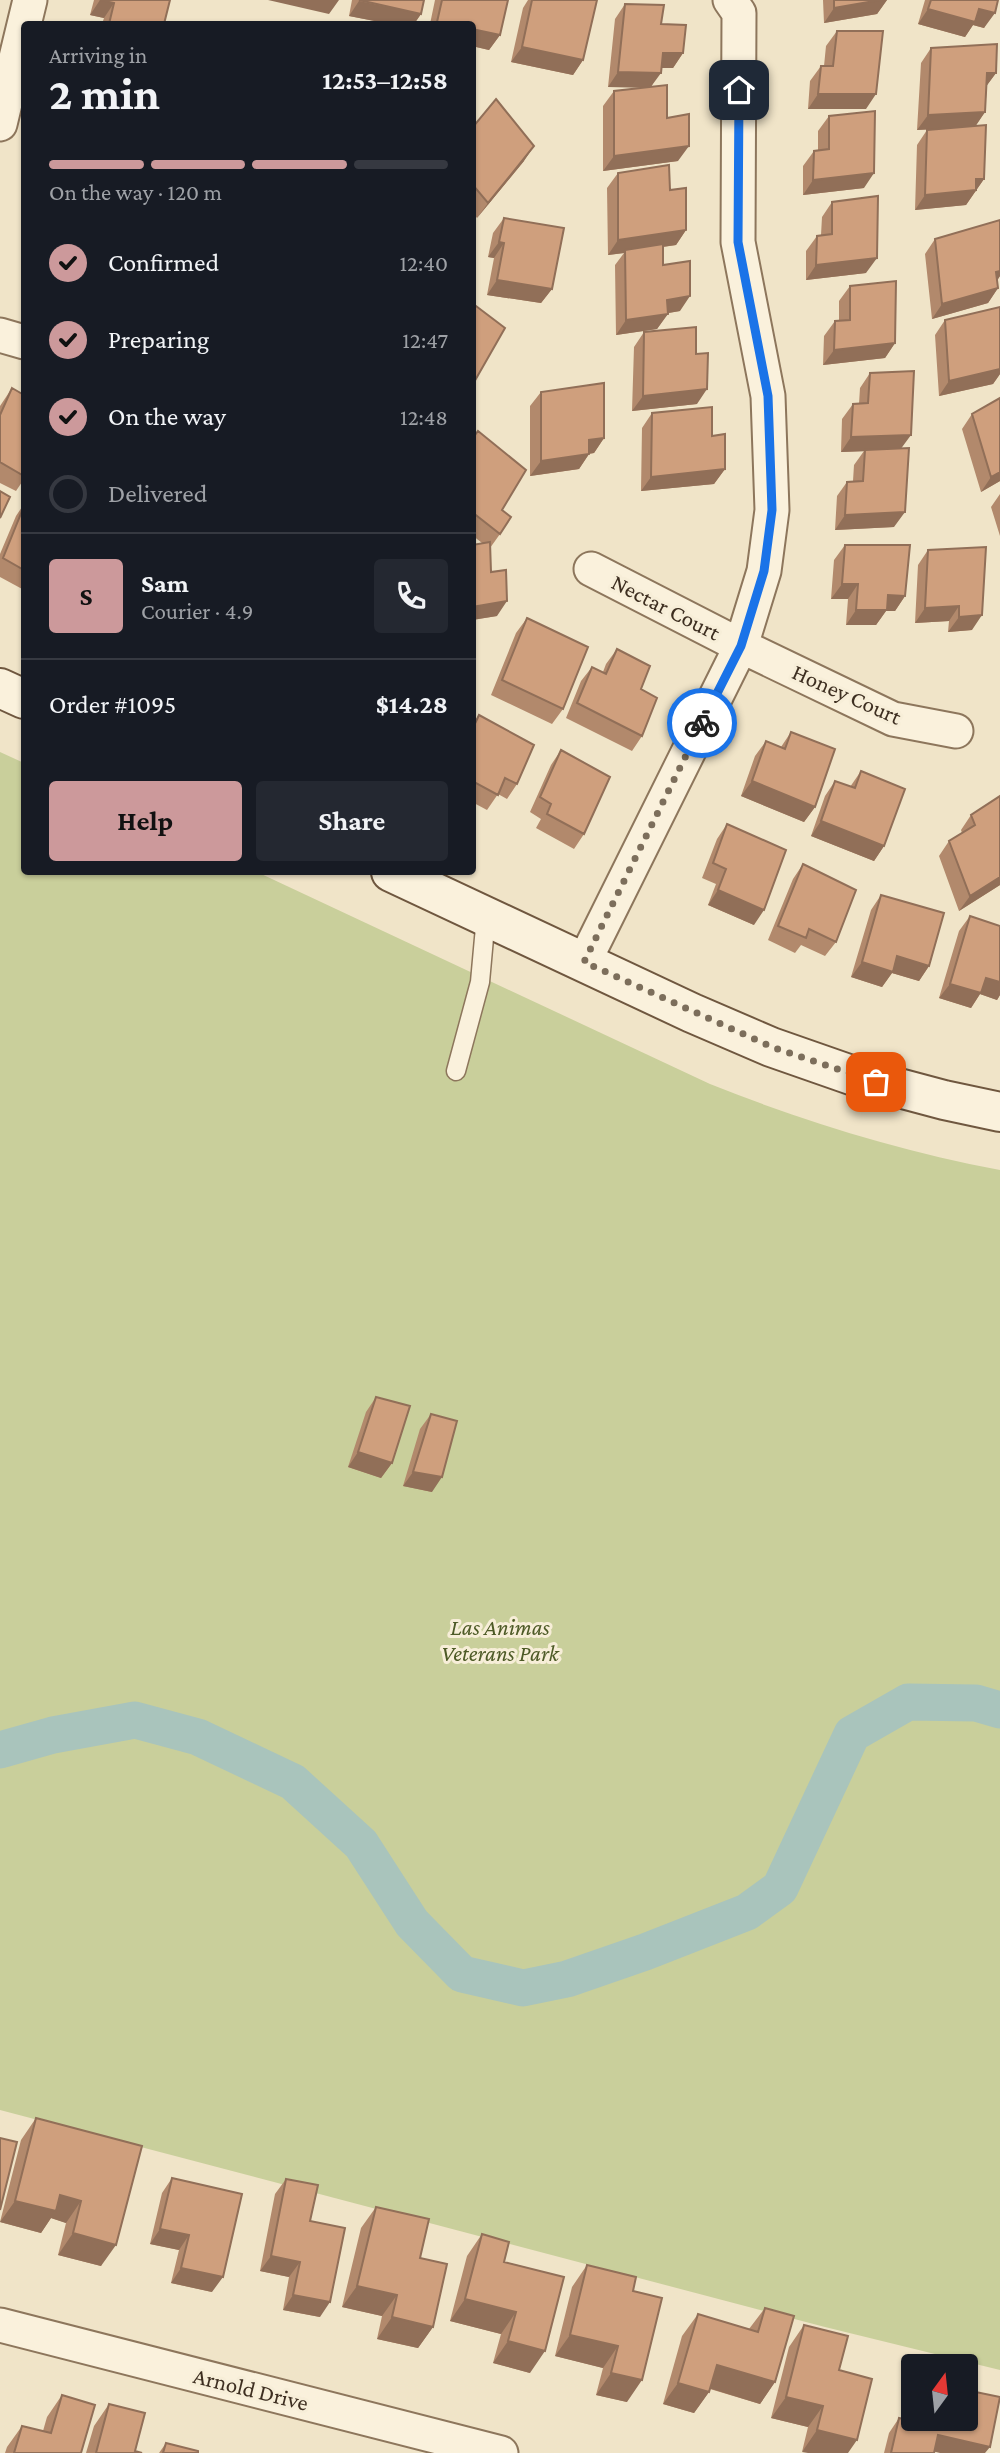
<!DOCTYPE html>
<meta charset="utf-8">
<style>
body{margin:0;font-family:"Crimson Pro",serif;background:#242831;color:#f1f3f6;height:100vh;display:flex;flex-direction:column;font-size:26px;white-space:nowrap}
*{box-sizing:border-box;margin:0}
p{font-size:23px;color:#9ea1a6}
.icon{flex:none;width:38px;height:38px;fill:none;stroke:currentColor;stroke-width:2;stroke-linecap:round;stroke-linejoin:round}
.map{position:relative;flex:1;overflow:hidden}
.sheet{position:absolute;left:21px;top:21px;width:455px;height:854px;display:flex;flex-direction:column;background:#171b24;border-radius:7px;box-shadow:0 2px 5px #0004}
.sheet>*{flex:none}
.needle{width:46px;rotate:15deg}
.fabs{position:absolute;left:901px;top:2354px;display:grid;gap:14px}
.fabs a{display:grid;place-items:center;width:77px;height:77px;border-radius:7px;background:#171b24;box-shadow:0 2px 5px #0004;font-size:35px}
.pin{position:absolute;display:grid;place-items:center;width:60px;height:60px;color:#fff;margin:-30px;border-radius:14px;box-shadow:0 4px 10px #0006}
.courier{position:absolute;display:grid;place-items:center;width:70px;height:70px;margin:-35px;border:5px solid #1a73e8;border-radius:50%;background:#fff;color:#222;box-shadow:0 2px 9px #0007}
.head em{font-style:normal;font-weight:700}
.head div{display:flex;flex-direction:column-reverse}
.head{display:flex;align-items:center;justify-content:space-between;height:119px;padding:0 28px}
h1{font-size:46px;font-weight:700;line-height:52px}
.bar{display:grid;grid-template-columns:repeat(4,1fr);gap:10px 7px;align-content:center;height:84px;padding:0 28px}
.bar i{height:9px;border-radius:5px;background:#363941}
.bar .current{background:#cc999b}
.bar p{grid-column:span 4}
.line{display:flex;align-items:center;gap:18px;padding:0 28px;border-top:2px solid #363941}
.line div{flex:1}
.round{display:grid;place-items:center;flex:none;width:74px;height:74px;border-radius:7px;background:#242831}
ol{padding:0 28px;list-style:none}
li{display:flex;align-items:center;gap:21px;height:77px}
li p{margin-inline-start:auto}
li .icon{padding:7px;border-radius:50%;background:#cc999b;color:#111;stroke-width:4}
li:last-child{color:#9ea1a6}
li i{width:38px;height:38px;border:4px solid #363941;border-radius:50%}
.action{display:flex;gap:14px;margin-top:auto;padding:14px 28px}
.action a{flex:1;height:80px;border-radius:7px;background:#cc999b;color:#111;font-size:28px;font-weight:700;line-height:80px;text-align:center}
.action a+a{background:#242831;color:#f1f3f6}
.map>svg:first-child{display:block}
</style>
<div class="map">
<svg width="1000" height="2453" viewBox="0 0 1000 2453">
<rect width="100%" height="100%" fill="#f0e4c8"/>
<path fill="#c9cf9b" d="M0,752L24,763V872H257L710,1084C805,1122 900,1151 1000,1170V2370L825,2327L0,2110Z"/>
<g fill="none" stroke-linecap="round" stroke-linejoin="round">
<path stroke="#a9c4bc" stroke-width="37" d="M0,1750L53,1735L135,1720L198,1737L293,1782L361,1844L412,1923L462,1974L523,1988L567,1979L645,1952L747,1912L780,1888L852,1734L908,1702L976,1703L1000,1710"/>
<g stroke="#8d765c" stroke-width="21">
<path id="lane" d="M456,1071L480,982L486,916"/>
</g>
<g stroke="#8d765c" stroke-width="37">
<path id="street" d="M0,124L30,0
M0,335L24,342
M591,569L741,646L893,719L956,731
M584,962L741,646L764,571L772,510L768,396L738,242L739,13L730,0
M0,2325L501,2453"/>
</g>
<g stroke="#6f573f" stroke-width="42">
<path id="secondary" d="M0,688L24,699
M391,872L692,1013L771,1047L854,1076L944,1100L1000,1112"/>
</g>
<use href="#lane" stroke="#faf1dc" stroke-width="18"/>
<use href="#street" stroke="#faf1dc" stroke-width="33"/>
<use href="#secondary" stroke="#faf1dc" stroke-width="38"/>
</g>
<path fill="#b2896c" d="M94,0H170L164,24H102L104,18L90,15Z
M352,0H424L421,14L414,24H390L349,16Z
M435,0H508L500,35L489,50L472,46V24H430Z
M528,0H597L583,60L573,75L511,62L523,8Z
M823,0H887L877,14L824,23Z
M925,0H998L984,28L973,25L965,37L918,24Z
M625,4L661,24L683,53L673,68H661L651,87L667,118L678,161L603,171V106L614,91L644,87H608L615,19Z
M837,31L866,109H808L810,81L821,66H824L826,46Z
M931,48L996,73L987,85L985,112L975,126L984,179L966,205L915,210L917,145L927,130L947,128L917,130L921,63Z
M829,116L864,188L803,195V166L814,151L818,150V131Z
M472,128L524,161L477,218L472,212Z
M618,173L670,190L686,230L676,245L663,247V265L680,311L668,313L657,329L616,335L615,265L624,253L608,255L607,188Z
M832,202L866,273L806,280V251L817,236L821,235L822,217Z
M504,218L552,289L541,303L487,295L494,258L488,257L493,233Z
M1000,224V276L997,280L998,288L988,303L932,319L925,254L935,239Z
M850,286L895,343L885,358L823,365L824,336L835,321H839V301Z
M1000,307V374L993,384L939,396L935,335L945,320Z
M644,332L696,354L697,404L632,411L634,347Z
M870,373L901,448L894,527L835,530L837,496L847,482L853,481L854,465L864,451L841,452L842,419L853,404H859L860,388Z
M12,388L24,395V479L16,491L0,483V406Z
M541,392L604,438L594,453L589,454L579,469L530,476V406Z
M652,413L712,436L725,469L714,484L641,491L642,428Z
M972,414L1000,481L981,492L962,429Z
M478,431L502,510L500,534L490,548L491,572L497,616L472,620V545L482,543L472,535V438Z
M1000,494V536L991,507Z
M24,504V590L0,577V554L16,516Z
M845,545L905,596L895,611H886L876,625H846L848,599H831L834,560Z
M928,550L972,630L948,632L949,621L915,623L918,565Z
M527,618L563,709L552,724L491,695L516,633Z
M617,649L641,689L642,736L632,751L566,718L581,681L592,667L603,672L606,664Z
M479,715L517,784L507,799L498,794L487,810L472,802V725Z
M791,732L815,807L804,822L741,796L755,756L766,741L781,747Z
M561,750L584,834L574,849L536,828L541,819L530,812L551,765Z
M861,771L884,846L874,861L811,836L825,796L835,781L850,787Z
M1000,796V885L959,911L939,856L949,841L962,833L961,830L971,815Z
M727,824L754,925L708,905L716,884L702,878L717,839Z
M803,864L836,942L825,956L801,945L795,953L768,940L793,879Z
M881,895L929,966L919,981L892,973L882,987L851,977L871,910Z
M970,916L1000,926V995L997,1000L980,994L971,1008L939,998L959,931Z
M376,1397L392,1463L381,1478L348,1467L366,1412Z
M431,1414L432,1492L403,1486L420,1429Z
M36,2118L142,2146L101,2266L58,2255L66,2223L51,2218L41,2233L0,2222L21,2140Z
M172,2178L212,2292L171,2283L179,2250L150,2244L162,2193Z
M286,2179L320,2317L283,2310L289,2277L260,2271L275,2194Z
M376,2207L433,2327L418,2348L377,2339L382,2316L342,2307L361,2228Z
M482,2234L504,2262L530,2373L493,2363L501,2334L450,2321L467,2256Z
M587,2265L633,2291L627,2402L596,2395L603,2368L555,2356L572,2287Z
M765,2308L775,2382L760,2404L710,2389L709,2392L694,2413L663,2404L682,2336L698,2314L749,2329Z
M804,2325L839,2370L872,2379L802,2452L808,2427L771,2418L789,2347Z
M62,2395L81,2453H5L7,2447L22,2426L43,2431L47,2417Z
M109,2404L135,2451L142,2453H86L94,2426Z
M899,2418L919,2422L920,2418H966L934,2453H884L889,2433Z
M166,2443L198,2453H159Z"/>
<path fill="#916f58" d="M100,0L114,3L104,18L90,15Z
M268,0H339L329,14Z
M880,0H887L877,14L824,23L834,8Z
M359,1L421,14L414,24H390L349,16Z
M928,9H979L995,13L984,28L973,25L965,37L918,24Z
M472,29L500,35L489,50L472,46Z
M522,47L583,60L573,75L511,62Z
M663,53H683L673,68H653Z
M618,72L661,73L650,88L608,87Z
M987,73H996L985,88Z
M818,94H876L866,109H808Z
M985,112L975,127L917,130L928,115Z
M534,146L524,161L477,218L488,203Z
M689,146L678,161L603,171L614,156Z
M874,173L864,188L803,195L813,180Z
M976,179H984L966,205L915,210L925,195Z
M686,230L676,245L625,252V250L624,253L608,255L618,240Z
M499,242L504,243L494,258L488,257Z
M877,258L866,273L806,280L816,265Z
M1000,271V276L995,284L996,272Z
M497,280L552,289L541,303L487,295Z
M998,288L988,303L932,319L942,304Z
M690,296L680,311L657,315L667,300Z
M668,314L657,329L616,335L626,320Z
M895,343L885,358L823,365L834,350Z
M1000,362V374L993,384L939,396L949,381Z
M707,389L697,404L632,411L643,396Z
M911,435L900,450L841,452L851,437Z
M604,438L594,453L579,455L589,440Z
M589,454L579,469L530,476L541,461Z
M725,469L714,484L641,491L651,477Z
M1000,472V481L981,492L991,477Z
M905,512L894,527L835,530L845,515Z
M842,584H858L848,599H831Z
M888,595L905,596L895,611H886L876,625H846L856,610Z
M507,601L497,616L472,620V607Z
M959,606L949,621L915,623L925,608Z
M982,615L972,630L948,632L959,617Z
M752,781L815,807L804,822L741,796Z
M821,821L884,846L874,861L811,836Z
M1000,877V885L959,911L970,896Z
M718,890L764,910L754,925L708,905Z
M897,956L929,966L919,981L892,973L882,987L851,977L862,962Z
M986,978L1000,982V995L997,1000L980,994L971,1008L939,998L950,984Z
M358,1452L392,1463L381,1478L348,1467Z
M413,1472L442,1477L432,1492L403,1486Z
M60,2195L81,2201L66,2223L51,2218L41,2233L0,2222L15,2201Z
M160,2229L189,2235L179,2250L150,2244Z
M73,2233L116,2245L101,2266L58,2255Z
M271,2256L300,2262L289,2277L260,2271Z
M181,2268L223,2277L212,2292L171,2283Z
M357,2286L397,2295L382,2316L342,2307Z
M293,2295L330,2302L320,2317L283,2310Z
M465,2299L516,2312L501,2334L450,2321Z
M392,2317L433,2327L418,2348L377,2339Z
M570,2335L618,2346L603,2368L555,2356Z
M508,2341L545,2351L530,2373L493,2363Z
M717,2365L775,2382L760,2404L702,2386Z
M611,2373L642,2380L627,2402L596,2395Z
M678,2383L709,2392L694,2413L663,2404Z
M786,2397L823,2406L808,2427L771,2418Z
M817,2430L857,2440L848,2453H808L802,2452Z
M938,2435L990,2447L985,2453H940L928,2450Z"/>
<path fill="#cf9f7d" stroke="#916f58" stroke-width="2" d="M100,0H170L164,24H109L114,3Z
M359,0H424L421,14Z
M442,0H508L500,35L472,29V24H450L437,22Z
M532,0H597L583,60L522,47Z
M834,0H880L834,8Z
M931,0H998L995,13L979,9L975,22L928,9Z
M625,4L664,5L661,24L686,25L683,53H663L661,73L618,72Z
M837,31H883L876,94H818L821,66H833Z
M997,44L996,73H987L985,112L928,115L931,48Z
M667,85V118L689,114V146L614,156V91Z
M496,99L534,146L488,203L472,184V128Z
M875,111L874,173L813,180L814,151L829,149V116Z
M986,125L984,179H976V190L925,195L927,130Z
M669,165L670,190L686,188V230L618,240V173Z
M878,196L877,258L816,265L817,236L832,234V202Z
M504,218L564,228L552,289L497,280L504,243L499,242Z
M1000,220V271L996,272L998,288L942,304L935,239Z
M663,244V265L690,261V296L667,300L668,314L626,320L625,250Z
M896,281L895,343L834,350L835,321L850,320V286Z
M472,303L505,328L473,384H472Z
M1000,307V369L949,381L945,320Z
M696,327V354L708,353L707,389L643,396L644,332Z
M914,371L911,435L851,437L853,404L868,403L870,373Z
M604,383V438L589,440V454L541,461V392Z
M12,388L24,395V476L0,462V415Z
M1000,398V472L991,477L972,414Z
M712,407V436L725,434V469L651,477L652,413Z
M478,431L526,470L502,510L511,517L500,534L472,512V439Z
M909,448L905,512L845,515L847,482L863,481L865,450Z
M0,491L10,497L0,518Z
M24,506V570L3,558Z
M490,542L491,572L506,570L507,601L472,607V545Z
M845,545H910L905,596L888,595L887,610H856L858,584H842Z
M986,547L982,615L959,617V606L925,608L928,550Z
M527,618L588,647L563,709L502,680Z
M617,649L650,666L641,689L657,698L642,736L577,703L592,667L606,674Z
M479,715L534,745L517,784L505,778L498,795L472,781V730Z
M791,732L835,749L815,807L752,781L766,741L785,749Z
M561,750L610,777L584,834L547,814L551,804L540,797Z
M861,771L905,789L884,846L821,821L835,781L855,788Z
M1000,796V877L970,896L949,841L975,825L971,815Z
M727,824L786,850L764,910L718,890L726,869L713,863Z
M803,864L856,890L836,942L809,929L806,938L778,926Z
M881,895L944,913L929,966L897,956L893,972L862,962Z
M970,916L1000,926V982L986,978L981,993L950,984Z
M376,1397L410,1406L392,1463L358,1452Z
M431,1414L457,1421L442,1477L413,1472Z
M36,2118L142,2146L116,2245L73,2233L81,2201L60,2195L56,2211L15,2201Z
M0,2138L17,2142L0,2210Z
M172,2178L242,2194L223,2277L181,2268L189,2235L160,2229Z
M286,2179L318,2185L310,2221L345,2228L330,2302L293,2295L300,2262L271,2256Z
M376,2207L429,2219L420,2258L447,2264L433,2327L392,2317L397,2295L357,2286Z
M482,2234L509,2242L504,2262L564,2277L545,2351L508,2341L516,2312L465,2299Z
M587,2265L636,2277L633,2291L662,2298L642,2380L611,2373L618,2346L570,2335Z
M765,2308L794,2316L775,2382L717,2365L709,2392L678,2383L698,2314L758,2332Z
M804,2325L848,2336L839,2370L872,2379L857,2440L817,2430L823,2406L786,2397Z
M966,2390L1000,2397L990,2447L938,2435L934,2453H891L899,2418L926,2424L927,2418H966Z
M62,2395L95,2405L81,2453H14L22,2426L51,2433Z
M109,2404L145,2413L135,2451L142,2453H96Z
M166,2443L198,2451V2453H163Z"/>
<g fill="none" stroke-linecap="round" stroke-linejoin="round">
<path stroke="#7c6e5b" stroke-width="7" stroke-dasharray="0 12.6" d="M702,723L584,962L772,1047L876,1082"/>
<path stroke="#1a73e8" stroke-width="9" d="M702,723L741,646L764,571L772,510L768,396L738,242L739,90"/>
</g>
<g text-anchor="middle" stroke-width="6" stroke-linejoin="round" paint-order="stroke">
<g font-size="23" fill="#3d2e20" stroke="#f7eed8">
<text transform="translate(666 607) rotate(27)" y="8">Nectar Court</text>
<text transform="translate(847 694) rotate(24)" y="8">Honey Court</text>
<text transform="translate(251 2389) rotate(14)" y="8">Arnold Drive</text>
</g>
<g font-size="23" font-style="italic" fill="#4d5a26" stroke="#f7eed8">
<text x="500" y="1635">Las Animas<tspan x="500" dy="26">Veterans Park</tspan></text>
</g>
</g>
</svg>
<div class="fabs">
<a><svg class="needle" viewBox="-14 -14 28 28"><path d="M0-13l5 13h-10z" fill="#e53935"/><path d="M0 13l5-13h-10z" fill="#9ea1a6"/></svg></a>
</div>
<div class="pin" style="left:876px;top:1082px;background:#ea580c"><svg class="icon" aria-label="bag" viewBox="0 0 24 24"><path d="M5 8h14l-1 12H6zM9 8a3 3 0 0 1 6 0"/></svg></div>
<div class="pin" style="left:739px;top:90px;background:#1f2937"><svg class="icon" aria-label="home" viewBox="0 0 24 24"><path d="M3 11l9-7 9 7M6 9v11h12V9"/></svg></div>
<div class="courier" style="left:702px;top:723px"><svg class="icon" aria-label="bike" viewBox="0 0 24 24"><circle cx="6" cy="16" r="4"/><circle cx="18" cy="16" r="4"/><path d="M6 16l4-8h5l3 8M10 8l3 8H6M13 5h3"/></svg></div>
<section class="sheet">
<div class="head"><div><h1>2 min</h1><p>Arriving in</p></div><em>12:53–12:58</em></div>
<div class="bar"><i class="current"></i><i class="current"></i><i class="current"></i><i></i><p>On the way · 120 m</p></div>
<ol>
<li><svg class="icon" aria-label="check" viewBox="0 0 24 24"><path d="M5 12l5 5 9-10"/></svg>Confirmed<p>12:40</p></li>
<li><svg class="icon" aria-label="check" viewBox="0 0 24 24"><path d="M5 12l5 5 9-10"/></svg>Preparing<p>12:47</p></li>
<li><svg class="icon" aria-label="check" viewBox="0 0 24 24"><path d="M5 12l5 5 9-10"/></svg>On the way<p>12:48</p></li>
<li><i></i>Delivered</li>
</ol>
<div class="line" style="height:126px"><b class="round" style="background:#cc999b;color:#111">S</b><div><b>Sam</b><p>Courier · 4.9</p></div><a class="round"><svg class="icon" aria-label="phone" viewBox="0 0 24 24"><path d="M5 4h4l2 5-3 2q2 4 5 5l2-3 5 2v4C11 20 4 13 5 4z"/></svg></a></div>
<div class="line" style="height:91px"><div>Order #1095</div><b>$14.28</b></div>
<div class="action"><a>Help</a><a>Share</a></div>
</section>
</div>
